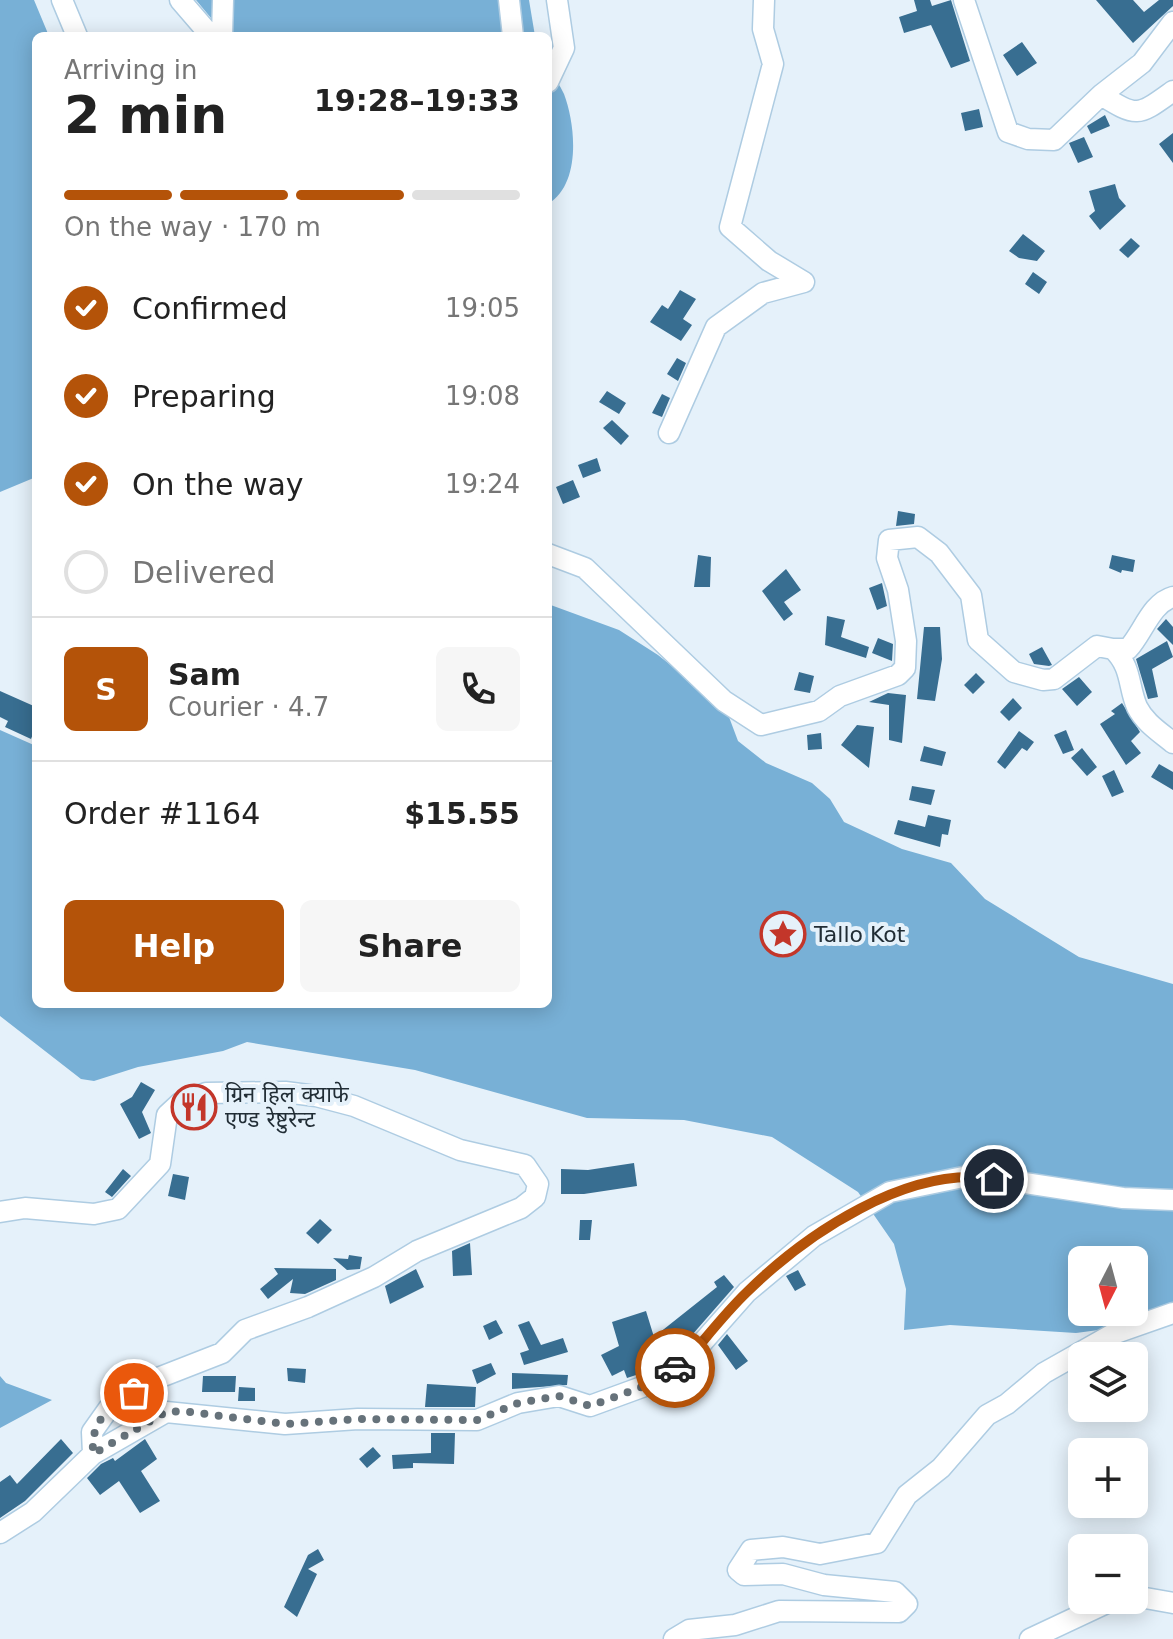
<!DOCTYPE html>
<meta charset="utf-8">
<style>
body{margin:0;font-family:"DejaVu Sans","Noto Sans Devanagari",sans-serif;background:#f6f6f6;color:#222;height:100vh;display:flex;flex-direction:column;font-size:30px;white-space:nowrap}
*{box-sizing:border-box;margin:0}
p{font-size:26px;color:#767676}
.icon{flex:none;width:44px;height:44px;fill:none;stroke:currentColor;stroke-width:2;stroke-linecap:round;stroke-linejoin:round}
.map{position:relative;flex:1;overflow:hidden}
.details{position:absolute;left:32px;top:32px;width:520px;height:976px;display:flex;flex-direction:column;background:#fff;border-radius:12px;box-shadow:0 4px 20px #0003}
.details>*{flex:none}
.needle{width:52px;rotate:186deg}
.tools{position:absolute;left:1068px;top:1246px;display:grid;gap:16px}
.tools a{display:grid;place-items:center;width:80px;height:80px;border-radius:12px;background:#fff;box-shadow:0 4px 20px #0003;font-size:40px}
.pin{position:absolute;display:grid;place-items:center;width:68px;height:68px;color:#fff;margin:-34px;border:4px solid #fff;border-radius:50%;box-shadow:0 2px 8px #0007}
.courier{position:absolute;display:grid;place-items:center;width:80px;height:80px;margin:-40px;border:6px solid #b45309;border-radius:50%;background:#fff;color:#222;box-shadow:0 2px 10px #0007}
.headline em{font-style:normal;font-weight:700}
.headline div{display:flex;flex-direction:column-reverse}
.headline{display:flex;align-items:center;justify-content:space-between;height:136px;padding:0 32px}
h1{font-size:52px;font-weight:700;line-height:60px}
.bar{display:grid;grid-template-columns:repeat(4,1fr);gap:12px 8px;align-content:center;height:96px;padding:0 32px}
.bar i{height:10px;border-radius:6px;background:#e0e0e0}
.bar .on{background:#b45309}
.bar p{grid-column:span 4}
.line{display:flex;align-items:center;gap:20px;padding:0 32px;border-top:2px solid #e0e0e0}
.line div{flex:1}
.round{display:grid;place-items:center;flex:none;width:84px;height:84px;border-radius:12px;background:#f6f6f6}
ol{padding:0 32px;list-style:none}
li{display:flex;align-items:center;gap:24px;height:88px}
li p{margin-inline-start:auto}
li .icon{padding:8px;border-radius:50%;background:#b45309;color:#fff;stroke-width:4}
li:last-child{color:#767676}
li i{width:44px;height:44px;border:4px solid #e0e0e0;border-radius:50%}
.cta{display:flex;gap:16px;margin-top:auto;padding:16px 32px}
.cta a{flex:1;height:92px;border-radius:12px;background:#b45309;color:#fff;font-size:32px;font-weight:700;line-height:92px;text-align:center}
.cta a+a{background:#f6f6f6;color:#222}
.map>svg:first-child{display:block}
</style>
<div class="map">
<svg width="1173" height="1639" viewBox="0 0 1173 1639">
<rect width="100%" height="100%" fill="#e5f1fa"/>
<path fill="#78b0d6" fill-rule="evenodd" d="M0,0H34L49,36H36V477L0,492Z
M196,0H529L535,36H226Z
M548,67C553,76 560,85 564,94C576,126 581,184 548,204Z
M548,604L619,630L658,655L726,709L738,741L766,763L812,783L830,799L844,822L902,849L951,863L985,899L1079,957L1173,984V1320L1076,1333L950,1325L904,1330L906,1289L894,1244L858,1192L772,1137L684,1120L587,1118L415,1070L247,1042L223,1051L138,1067L94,1081L81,1079L0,1016V730L36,746V1004H548ZM1082,1260H1134V1312H1082Z
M0,1376L6,1383L52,1400L0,1428Z"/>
<path fill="#386e91" d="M914,0H930L932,6L951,0L970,61L951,68L931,25L904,33L899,17L917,11Z
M1096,0H1133L1144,12L1159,0H1173V6L1133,43Z
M1022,42L1037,63L1017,76L1003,55Z
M979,109L983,127L965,131L961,113Z
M1105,115L1110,126L1091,134L1087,126Z
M1173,133V163L1159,144Z
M1084,137L1093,157L1078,163L1069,143Z
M1115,184L1119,198L1126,206L1100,230L1089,216L1095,211L1089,191Z
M1023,234L1045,251L1037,261L1019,258L1009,251Z
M1131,238L1140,246L1128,258L1119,250Z
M1033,272L1047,282L1039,294L1025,284Z
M680,290L696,299L683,319L692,325L681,341L650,322L662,305L668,309Z
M677,358L686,363L678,381L667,374Z
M607,391L626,403L619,414L599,402Z
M662,394L670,398L662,417L652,413Z
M612,420L629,436L621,445L603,428Z
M597,458L601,471L583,478L578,465Z
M573,480L580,497L563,504L556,487Z
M898,511L915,514L914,524L896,526Z
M698,555L711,557L710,587H694Z
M1112,555L1135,560L1133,572L1122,570L1121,573L1109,568Z
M786,569L801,590L784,602L793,614L784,621L762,591Z
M882,583L887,606L877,610L869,588Z
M827,616L845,620L841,637L869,647L866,658L825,645Z
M1166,619L1173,627V645L1157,629Z
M924,627H940L942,659L935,701L917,699Z
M878,638L893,644L892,661L872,653Z
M1167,641L1173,657L1152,669L1158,697L1148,699L1136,659Z
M1042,647L1052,665L1049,666L1034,664L1029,654Z
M799,672L814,676L810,693L794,690Z
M976,673L985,682L973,694L964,685Z
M1079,677L1092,692L1077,706L1062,689Z
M0,691L36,707V727L31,739L5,727L8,721L0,717Z
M888,693L906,695L902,743L889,740V705L869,702Z
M1013,698L1022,708L1009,721L1000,712Z
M1122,703L1140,732L1131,741L1141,753L1126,765L1100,724L1115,714L1111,711Z
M857,725L874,727L869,768L841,745Z
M1066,730L1074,750L1063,754L1054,735Z
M1019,731L1034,742L1027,751L1022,748L1005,769L997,762Z
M821,733L822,749L808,750L807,735Z
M924,746L946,752L942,766L920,761Z
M1082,748L1097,767L1087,776L1071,758Z
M1159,764L1173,772V790L1151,777Z
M1114,770L1124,792L1112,797L1102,776Z
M912,786L935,790L931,805L909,800Z
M928,815L951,820L948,835L942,834L940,847L894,834L898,820L925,827Z
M141,1082L155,1090L142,1112L151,1133L139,1139L120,1104L132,1097Z
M634,1163L637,1186L584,1194H561V1169L588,1170Z
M123,1169L131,1176L112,1197L105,1192Z
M173,1174L189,1177L185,1200L168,1196Z
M320,1219L332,1230L318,1244L306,1233Z
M580,1220H592L590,1240H579Z
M470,1243L472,1275L453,1276L452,1251Z
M349,1255L362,1257L360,1269L347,1270L333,1258L348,1259Z
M274,1268L336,1269V1280L305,1294L290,1293L293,1279L268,1299L260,1289L278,1274Z
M416,1269L424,1287L390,1304L385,1286Z
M798,1270L806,1285L795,1291L786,1276Z
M724,1275L734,1287L678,1351L636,1375L627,1378L624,1370L612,1376L601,1355L619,1346L612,1322L646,1311L654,1337L717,1287L714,1282Z
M496,1320L503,1333L489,1340L483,1326Z
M529,1321L541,1345L563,1338L568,1352L524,1365L520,1353L529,1350L518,1325Z
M727,1334L748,1361L736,1370L718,1345Z
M491,1363L496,1374L477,1384L472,1370Z
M287,1368L306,1369L305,1383L288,1381Z
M687 1379a8 8 0 1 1 16 0a8 8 0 1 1-16 0Z
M512,1373L568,1375L567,1385L512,1389Z
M203,1376H236L235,1392H202Z
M427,1384L476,1387L475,1407H425Z
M239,1387L255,1388V1401H238Z
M431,1433H455L454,1464L413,1463V1468L393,1469L392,1455L431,1453Z
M61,1439L73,1453L25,1501L0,1518V1482L10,1475L17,1484Z
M145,1439L157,1459L141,1471L160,1501L140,1513L119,1481L100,1495L87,1478L101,1464L113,1458L115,1461Z
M373,1447L381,1456L367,1468L359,1459Z
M318,1549L324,1560L308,1569L317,1574L297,1617L284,1607L308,1555Z"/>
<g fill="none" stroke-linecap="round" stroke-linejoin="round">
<g stroke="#aecce2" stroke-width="23">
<path id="minor" d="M62,0L77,36
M180,0L211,36
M509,0L513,36
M964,0L1008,132L1028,139L1054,140L1101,95
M1173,22L1142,63L1101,95C1138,118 1138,116 1173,91
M222,36L223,0
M548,82L564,48L557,0
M669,433L716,327L763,293L804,282L769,261L730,227L773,64L763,29L764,0
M548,554L585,568L724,701L761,725L819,711L840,696L898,675L905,668L906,641L898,590L887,558L889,540L918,537L939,553L971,595L978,640L1014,672L1043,680L1054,679L1097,646L1113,649C1132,667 1128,686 1137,707C1145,723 1160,732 1173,743
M1113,649H1128C1143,633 1151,603 1173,597
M0,1212L25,1208L94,1214L118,1209L160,1164L167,1115L180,1103L206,1093L285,1092L316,1096L354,1106L460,1150L525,1165L538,1184L535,1197L521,1208L417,1251L374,1277L308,1307L245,1330L222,1353L158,1378L109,1408L92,1432L93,1454
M0,1533L33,1512L93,1454L166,1412L285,1424L358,1419L477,1420L518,1403L559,1396L590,1406L642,1387L686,1361L747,1292L814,1236L890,1192L973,1175L1123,1198L1173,1200
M1134,1596L1173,1603
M674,1639L689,1630L735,1625L779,1611L899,1612L907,1604L895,1592L824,1585L783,1574L744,1575L738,1570L751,1550L783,1547L820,1554L877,1543L907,1495L941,1468L987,1415L1007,1404L1044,1373L1113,1334L1173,1313
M1030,1639L1113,1600"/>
</g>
<use href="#minor" stroke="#fff" stroke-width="20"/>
</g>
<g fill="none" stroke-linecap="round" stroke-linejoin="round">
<path stroke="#66727a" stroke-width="8" stroke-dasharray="0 14.4" d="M134,1393C106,1411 91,1420 93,1454L166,1412L182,1411L285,1424L358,1419L477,1420L518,1403L559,1396L590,1406L642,1387L675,1368"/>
<path stroke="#b45309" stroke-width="10" d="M675,1368L686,1361C706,1338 725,1313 747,1292C806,1234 908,1165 994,1179"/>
</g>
<defs>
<g id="sight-ring" transform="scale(2.3)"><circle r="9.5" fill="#e5f1fa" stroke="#c3362a" stroke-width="1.5"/><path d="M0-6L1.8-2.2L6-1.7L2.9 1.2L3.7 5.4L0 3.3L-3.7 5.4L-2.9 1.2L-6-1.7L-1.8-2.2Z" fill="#c3362a"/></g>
<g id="restaurant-ring" transform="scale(2.3)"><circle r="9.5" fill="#e5f1fa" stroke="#c3362a" stroke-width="1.5"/><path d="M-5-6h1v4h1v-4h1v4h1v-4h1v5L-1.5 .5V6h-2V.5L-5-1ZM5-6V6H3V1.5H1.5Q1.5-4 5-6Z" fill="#c3362a"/></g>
</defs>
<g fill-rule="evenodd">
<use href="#sight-ring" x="783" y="934"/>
<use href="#restaurant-ring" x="194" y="1107"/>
</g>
<g text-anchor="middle" stroke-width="8" stroke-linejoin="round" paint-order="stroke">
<g font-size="22" fill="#212d35" stroke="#e5f1fa" text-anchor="start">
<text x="814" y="942">Tallo Kot</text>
<text x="225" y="1102">ग्रिन हिल क्याफे<tspan x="225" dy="25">एण्ड रेष्टुरेन्ट</tspan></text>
</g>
</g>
</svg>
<div class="tools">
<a><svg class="needle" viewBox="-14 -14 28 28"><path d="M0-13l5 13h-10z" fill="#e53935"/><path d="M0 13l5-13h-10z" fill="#767676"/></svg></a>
<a><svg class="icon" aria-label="layers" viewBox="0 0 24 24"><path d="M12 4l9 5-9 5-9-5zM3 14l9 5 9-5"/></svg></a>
<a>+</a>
<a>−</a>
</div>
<div class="pin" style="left:134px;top:1393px;background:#ea580c"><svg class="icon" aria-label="bag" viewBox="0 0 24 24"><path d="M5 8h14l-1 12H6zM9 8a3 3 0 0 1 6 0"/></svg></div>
<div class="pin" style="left:994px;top:1179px;background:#1f2937"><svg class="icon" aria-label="home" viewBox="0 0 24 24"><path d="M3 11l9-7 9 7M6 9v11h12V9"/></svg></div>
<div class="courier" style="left:675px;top:1368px"><svg class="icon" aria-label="car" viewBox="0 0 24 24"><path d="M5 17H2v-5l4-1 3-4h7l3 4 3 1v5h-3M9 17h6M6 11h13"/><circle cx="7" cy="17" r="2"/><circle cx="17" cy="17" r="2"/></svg></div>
<section class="details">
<div class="headline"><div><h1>2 min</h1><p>Arriving in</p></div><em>19:28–19:33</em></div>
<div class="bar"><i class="on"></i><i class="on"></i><i class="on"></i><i></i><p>On the way · 170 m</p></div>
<ol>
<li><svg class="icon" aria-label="check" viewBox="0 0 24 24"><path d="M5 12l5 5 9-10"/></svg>Confirmed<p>19:05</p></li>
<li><svg class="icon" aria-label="check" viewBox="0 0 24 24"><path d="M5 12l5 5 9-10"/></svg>Preparing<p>19:08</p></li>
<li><svg class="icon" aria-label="check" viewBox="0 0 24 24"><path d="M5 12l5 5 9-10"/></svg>On the way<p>19:24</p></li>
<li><i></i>Delivered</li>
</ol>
<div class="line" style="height:144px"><b class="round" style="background:#b45309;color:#fff">S</b><div><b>Sam</b><p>Courier · 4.7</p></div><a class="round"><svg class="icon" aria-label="phone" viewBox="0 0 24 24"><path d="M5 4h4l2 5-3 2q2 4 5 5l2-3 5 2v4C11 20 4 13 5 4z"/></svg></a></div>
<div class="line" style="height:104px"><div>Order #1164</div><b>$15.55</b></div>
<div class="cta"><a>Help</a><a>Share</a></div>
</section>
</div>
